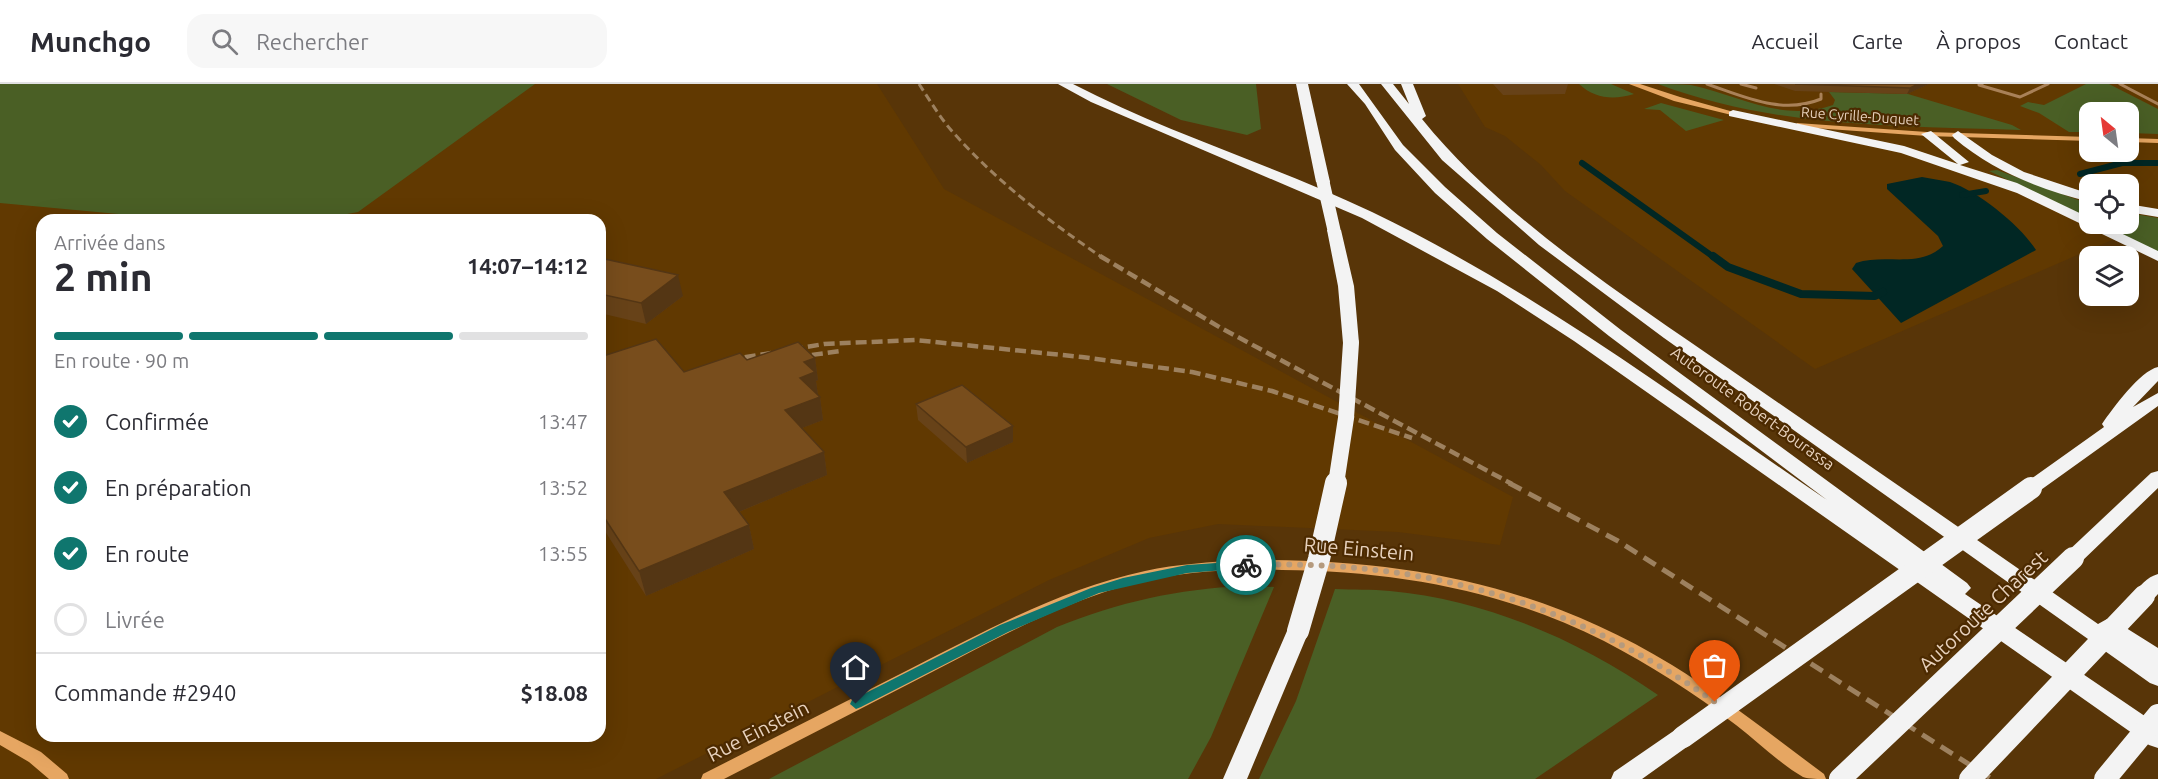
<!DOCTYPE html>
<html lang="fr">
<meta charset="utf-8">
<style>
body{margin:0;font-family:Ubuntu,sans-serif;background:#f7f7f7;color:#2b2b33;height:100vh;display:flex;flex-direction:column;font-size:22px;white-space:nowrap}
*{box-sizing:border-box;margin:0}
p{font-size:20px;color:#7c7c81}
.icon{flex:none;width:33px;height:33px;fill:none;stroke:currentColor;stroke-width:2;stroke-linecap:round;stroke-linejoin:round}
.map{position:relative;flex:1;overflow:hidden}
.details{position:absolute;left:36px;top:130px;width:570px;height:528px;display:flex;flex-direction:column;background:#fff;border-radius:18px;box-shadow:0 6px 24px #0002}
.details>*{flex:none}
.needle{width:39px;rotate:331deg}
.fabs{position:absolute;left:2079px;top:18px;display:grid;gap:12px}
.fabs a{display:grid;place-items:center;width:60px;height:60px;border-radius:12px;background:#fff;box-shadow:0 6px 24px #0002;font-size:30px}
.pin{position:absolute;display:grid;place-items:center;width:51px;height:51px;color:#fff;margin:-62px -26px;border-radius:50% 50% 50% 0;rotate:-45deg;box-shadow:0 0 6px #0007}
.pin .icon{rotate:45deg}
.courier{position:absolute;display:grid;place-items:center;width:60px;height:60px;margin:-30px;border:4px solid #0f766e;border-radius:50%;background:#fff;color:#222;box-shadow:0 2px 8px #0007}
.head em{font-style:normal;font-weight:700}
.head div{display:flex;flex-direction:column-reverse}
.head{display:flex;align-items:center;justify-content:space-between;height:102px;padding:0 18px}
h1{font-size:39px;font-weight:700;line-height:45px}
.bar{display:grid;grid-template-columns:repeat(4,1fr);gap:9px 6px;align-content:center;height:72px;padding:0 18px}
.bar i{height:8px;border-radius:4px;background:#e1e1e2}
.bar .active{background:#0f766e}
.bar p{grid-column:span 4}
.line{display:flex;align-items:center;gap:15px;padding:0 18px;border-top:2px solid #e1e1e2}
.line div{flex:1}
ol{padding:0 18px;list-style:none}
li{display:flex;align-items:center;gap:18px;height:66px}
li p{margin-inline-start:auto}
li .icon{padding:6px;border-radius:50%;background:#0f766e;color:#fff;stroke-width:4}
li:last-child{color:#7c7c81}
li i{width:33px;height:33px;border:3px solid #e1e1e2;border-radius:50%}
header{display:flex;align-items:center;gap:36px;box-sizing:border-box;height:84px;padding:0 30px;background:#fff;border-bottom:2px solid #e1e1e2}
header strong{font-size:28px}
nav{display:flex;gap:33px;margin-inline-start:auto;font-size:21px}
.search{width:420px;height:54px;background:#f7f7f7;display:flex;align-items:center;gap:15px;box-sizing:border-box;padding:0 21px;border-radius:18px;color:#7c7c81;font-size:22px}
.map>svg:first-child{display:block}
</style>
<header>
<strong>Munchgo</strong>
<div class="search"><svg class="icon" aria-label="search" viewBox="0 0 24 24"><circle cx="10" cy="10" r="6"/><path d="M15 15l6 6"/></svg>Rechercher</div>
<nav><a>Accueil</a><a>Carte</a><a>À propos</a><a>Contact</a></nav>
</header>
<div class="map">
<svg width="2158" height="695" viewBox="0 0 2158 695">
<rect width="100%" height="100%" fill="#583508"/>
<path fill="#613901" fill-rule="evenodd" d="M0,0H877L944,105L1513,413L1500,461L1398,448L1218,440L1149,454L1049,496L656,695H0ZM42,136H600V652H42Z
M1458,0H2158V136L1815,285L1565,107L1541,81L1505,52L1485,43ZM2090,28H2128V68H2090ZM2090,100H2128V140H2090Z"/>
<path fill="#4a5f25" d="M0,0H535L358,128L315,136H183L0,119Z
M1107,0H1256L1261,45L1247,51L1181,36Z
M1579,0H1611L1634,10C1614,16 1595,15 1579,0Z
M1658,0C1668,0 1680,0 1691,1C1739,11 1781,39 1833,21L1835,16L1829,8L1908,10L2012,41L2021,46C1899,42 1774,44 1658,0Z
M2086,0H2109L2158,25V50L2129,49L2128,28H2090L2089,48H2069L2039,29L2020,22L2028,18L2044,21Z
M1661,19L1724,36L1686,47L1660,26L1644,25Z
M1997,86L2089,120V134L1989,87Z
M2129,129L2158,134V168L2101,140H2128Z
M1244,502L1274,503L1211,653L1188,695H769L1057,543C1119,518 1178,505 1244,502Z
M1335,505C1353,506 1372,505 1390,507C1486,516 1579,556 1658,611L1535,695H1259L1296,617Z"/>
<path fill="#012724" d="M1922,93C1931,95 1941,96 1950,98C1978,107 2021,142 2036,166L1901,239L1852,185L1856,179C1885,169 1919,185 1943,162L1938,152L1887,105V100Z"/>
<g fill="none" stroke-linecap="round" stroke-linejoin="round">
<path stroke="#012724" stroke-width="6" d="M1582,79L1715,174
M2080,90L2122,79H2158
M1962,111L1986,107"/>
<path stroke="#012724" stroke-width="8" d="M1713,172L1728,183L1801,210L1875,212L1883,208"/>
<path stroke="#a98158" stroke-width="3" d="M1707,0C1745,13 1782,31 1821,15V10
M1741,0L1756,4
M1982,0L1979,1L2020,13L2048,0
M2120,0L2158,20"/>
<path fill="#e6a662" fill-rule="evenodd" d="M1629,0H1640L1680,13L1748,32L1744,34L1674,17Z
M1797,39L1927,48L2090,53V57L1927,52L1800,43L1796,41Z
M2128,54L2158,55V59L2128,58Z
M1244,476C1399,474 1537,499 1672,581C1725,614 1774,653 1824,690L1826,695C1819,695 1809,695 1803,693C1779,679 1758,658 1736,641C1694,609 1650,581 1604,557C1503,506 1394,487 1282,486C1228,485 1173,487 1121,503C1055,522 994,556 934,587C864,623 794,659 724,695H701L703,690C772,655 841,620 910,585C985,547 1061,505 1145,487C1177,480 1211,478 1244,476Z
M0,647L41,668L67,690L69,695H49L29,678L0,661Z"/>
<path fill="#f3f3f3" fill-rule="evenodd" d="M1058,0H1073C1169,50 1274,81 1372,128C1534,206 1679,315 1827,416L1609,252L1487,155L1435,109L1395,66L1365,20L1347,0H1359L1403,61L1445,103L1497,149L1621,246L1967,499L1971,504L1965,510L2158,641V664L2149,661L1574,257L1497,207L1362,134L1091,18Z
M1296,0H1308L1330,98L1328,101L1323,102L1316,98Z
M1381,0H1393L1409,20L1401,0H1413L1426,32L1422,35C1501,133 1624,212 1728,284C1851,369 1975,454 2098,540L2107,535L2115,537L2158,564V602L2150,599L1664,254L1539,161L1442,76Z
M1733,26L1904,62L1958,80L1921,50L1931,47L1969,78L1960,81L2017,99L2090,134V140H2102L2158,167V177L2017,109L1901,69L1729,32V28Z
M1958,47L1992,71L2024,88L2090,110V118C2039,105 1993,87 1954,54L1952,51Z
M2128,120L2158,125V133L2128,128Z
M1334,142L1341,146L1354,202L1359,259L1351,264L1343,259L1338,202L1327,146Z
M2158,283V297L2133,323L2158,309V322L2038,408H2024L2021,404L2024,400L2104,343L2102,340C2113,324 2140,287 2158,283Z
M2158,387V404L2080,479H2066L2063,474L2066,469L2151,389Z
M2158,490V510C2151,518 2147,520 2136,517L2133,512C2139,502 2147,493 2158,490Z
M1298,539L1306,541L1309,547L1247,695H1223L1287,547L1290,541Z
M1683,643L1691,646L1695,653L1691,660L1642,695H1611L1614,688L1675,646Z"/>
<path stroke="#9d815f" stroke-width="3" stroke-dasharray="8 4.5" stroke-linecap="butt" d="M919,0C929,15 939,32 951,46C995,96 1047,136 1103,174"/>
<path stroke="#9d815f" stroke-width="4.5" stroke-dasharray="11 5" stroke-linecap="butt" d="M1100,172L1221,244L1512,400
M796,273L841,267
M729,276L824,260L915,256L1082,273L1192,288L1272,307L1412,354"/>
<path stroke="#9d815f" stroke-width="5" stroke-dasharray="14 8" stroke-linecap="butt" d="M1509,399L1618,457L1992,695"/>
<path stroke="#f3f3f3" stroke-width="13" d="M1323,98L1334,146"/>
<path stroke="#f3f3f3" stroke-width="16" d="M1336,400L1346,334L1351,259"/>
<path stroke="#f3f3f3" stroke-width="22" d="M1298,547L1319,475L1336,399
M1683,653L2031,404
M1840,695L2073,474
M1970,695L2144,512
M2105,695L2158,631"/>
</g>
<path fill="#674218" d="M1493,0H1568L1565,10L1503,11Z
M1774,0H1929L1907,10L1795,7Z
M600,174L683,212L646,240L600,229Z
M600,273L684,288L747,276L815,274L818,296L816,297L818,311H817L820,313L823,336L802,344L824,368L827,391L739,428L749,441L754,465L646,512L603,444L600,446Z
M916,320L1013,358L967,379L918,336Z"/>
<path fill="#543614" d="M1918,0H1929L1907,10L1910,4Z
M678,191L683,212L646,240L641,219Z
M815,274L818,296L816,297L818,311L804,316L800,294L804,278Z
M820,313L823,336L789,349L785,326Z
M1013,342V358L967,379L966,363Z
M824,368L827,391L729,432L724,408Z
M600,434L603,444L600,446Z
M749,441L754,465L646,512L639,487Z"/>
<path fill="#784d1c" stroke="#543614" stroke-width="1.5" d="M1795,0H1918L1910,4Z
M600,174L678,191L641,219L600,210Z
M656,255L684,288L740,269L747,276L798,258L815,274L804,278L815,288L800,294L820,313L785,326L824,368L724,408L749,441L639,487L600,427V315H601L600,313V273Z
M962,301L1013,342L966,363L916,320Z"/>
<path fill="#0f766e" d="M1246,477L1251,481L1250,484L1187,489L1099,509L1008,548L861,623L856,625L850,620L852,616L1000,541L1091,504L1123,494L1187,481Z"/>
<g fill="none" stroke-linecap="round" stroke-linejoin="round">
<path stroke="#b59a7d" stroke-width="6" stroke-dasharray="0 10.8" d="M1246,481C1422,475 1571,517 1715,618"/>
</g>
<g text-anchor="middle" stroke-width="4.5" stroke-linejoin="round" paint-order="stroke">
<g font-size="14" fill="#e7d1bc" stroke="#4c2a00">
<text transform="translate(1860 32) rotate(4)" y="5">Rue Cyrille-Duquet</text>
</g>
<g font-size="16" fill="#e7d1bc" stroke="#4c2a00">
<text transform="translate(1753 324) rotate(36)" y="6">Autoroute Robert-Bourassa</text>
</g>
<g font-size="20" fill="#e7d1bc" stroke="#4c2a00">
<text transform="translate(1359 465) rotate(5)" y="7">Rue Einstein</text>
<text transform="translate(1983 527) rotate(-43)" y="7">Autoroute Charest</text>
<text transform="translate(758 647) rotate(-27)" y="7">Rue Einstein</text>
</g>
</g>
</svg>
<div class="fabs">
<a><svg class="needle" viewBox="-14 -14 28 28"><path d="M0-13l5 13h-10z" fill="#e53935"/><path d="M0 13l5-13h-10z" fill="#7c7c81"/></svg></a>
<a><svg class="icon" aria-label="locate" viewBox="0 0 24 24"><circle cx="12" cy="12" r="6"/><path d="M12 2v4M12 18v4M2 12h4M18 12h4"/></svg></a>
<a><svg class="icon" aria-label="layers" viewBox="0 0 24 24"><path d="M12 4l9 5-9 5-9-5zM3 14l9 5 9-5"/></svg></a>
</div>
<div class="pin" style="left:1715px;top:618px;background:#ea580c"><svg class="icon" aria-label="bag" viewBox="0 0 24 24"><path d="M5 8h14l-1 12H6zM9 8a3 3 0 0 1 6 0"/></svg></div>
<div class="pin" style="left:856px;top:620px;background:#1f2937"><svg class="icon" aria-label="home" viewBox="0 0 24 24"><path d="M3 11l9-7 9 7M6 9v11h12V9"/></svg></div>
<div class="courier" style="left:1246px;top:481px"><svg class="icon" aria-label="bike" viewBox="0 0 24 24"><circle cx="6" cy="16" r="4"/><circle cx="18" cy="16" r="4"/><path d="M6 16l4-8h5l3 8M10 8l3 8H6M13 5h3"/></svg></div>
<section class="details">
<div class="head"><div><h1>2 min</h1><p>Arrivée dans</p></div><em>14:07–14:12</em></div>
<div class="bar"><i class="active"></i><i class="active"></i><i class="active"></i><i></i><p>En route · 90 m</p></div>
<ol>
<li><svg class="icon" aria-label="check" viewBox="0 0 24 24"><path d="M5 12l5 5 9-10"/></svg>Confirmée<p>13:47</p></li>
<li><svg class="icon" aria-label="check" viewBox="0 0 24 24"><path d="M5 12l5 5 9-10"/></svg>En préparation<p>13:52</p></li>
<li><svg class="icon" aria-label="check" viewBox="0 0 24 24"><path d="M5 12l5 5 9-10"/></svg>En route<p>13:55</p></li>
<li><i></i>Livrée</li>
</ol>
<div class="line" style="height:78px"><div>Commande #2940</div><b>$18.08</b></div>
</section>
</div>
